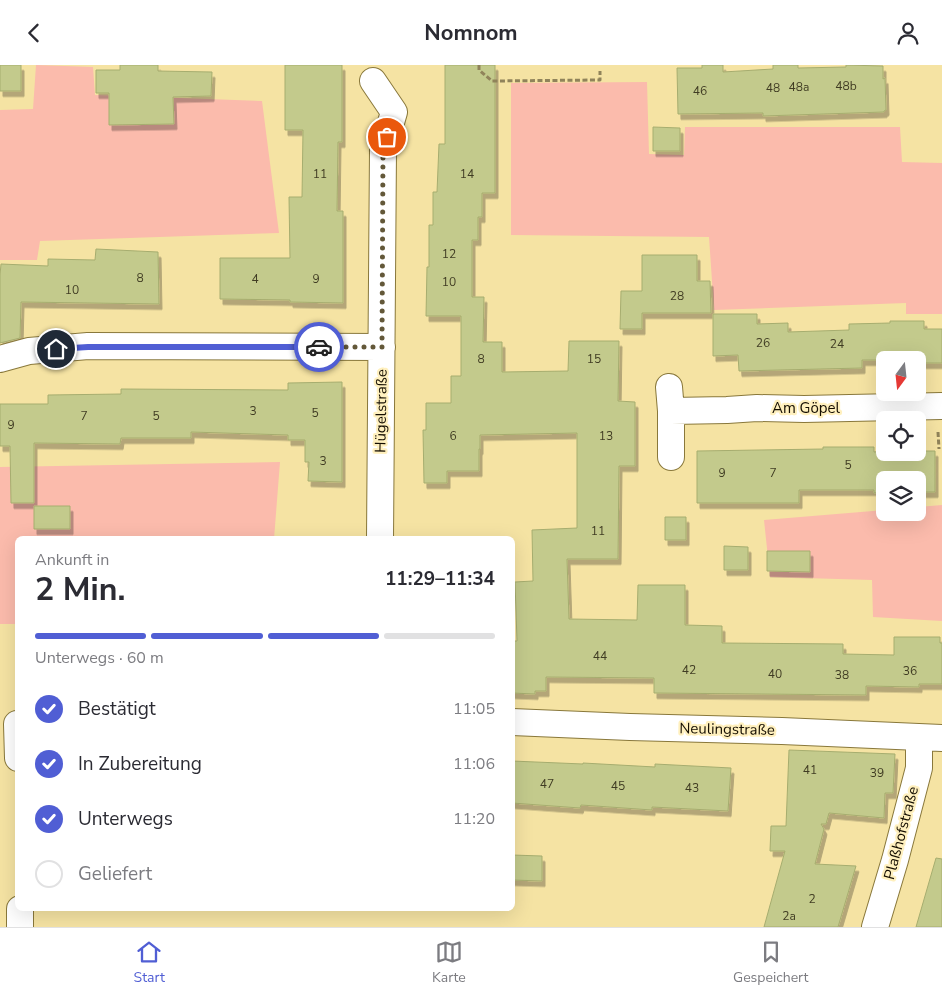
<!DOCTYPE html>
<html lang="de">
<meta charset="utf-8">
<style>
body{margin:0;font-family:"Nunito Sans",sans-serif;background:#f7f7f7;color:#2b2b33;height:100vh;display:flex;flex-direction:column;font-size:19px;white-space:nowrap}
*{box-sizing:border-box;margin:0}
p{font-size:16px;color:#7c7c81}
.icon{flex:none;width:28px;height:28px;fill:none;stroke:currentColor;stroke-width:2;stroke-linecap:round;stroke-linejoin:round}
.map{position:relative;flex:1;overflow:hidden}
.side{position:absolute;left:15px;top:471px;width:500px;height:375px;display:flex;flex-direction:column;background:#fff;border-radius:8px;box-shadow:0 5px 20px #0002}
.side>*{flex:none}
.needle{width:32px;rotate:195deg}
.fabs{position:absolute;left:876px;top:286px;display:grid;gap:10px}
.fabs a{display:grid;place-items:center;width:50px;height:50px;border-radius:8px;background:#fff;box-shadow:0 5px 20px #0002;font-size:25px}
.pin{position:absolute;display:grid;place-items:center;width:42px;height:42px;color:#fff;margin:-21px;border:2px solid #fff;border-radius:50%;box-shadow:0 1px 5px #0007}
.courier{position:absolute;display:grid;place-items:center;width:50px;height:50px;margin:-25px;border:4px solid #505ed4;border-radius:50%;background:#fff;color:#222;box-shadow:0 1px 6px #0007}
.headline em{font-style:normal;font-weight:700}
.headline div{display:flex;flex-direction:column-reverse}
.headline{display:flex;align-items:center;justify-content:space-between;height:85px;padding:0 20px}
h1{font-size:32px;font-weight:700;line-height:38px}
.bar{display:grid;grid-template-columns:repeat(4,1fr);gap:8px 5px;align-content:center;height:60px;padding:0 20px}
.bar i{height:6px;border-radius:4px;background:#e1e1e2}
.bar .on{background:#505ed4}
.bar p{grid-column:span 4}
ol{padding:0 20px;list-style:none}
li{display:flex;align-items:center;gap:15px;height:55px}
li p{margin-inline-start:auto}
li .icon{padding:5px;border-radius:50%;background:#505ed4;color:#fff;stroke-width:4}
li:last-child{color:#7c7c81}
li i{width:28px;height:28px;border:2px solid #e1e1e2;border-radius:50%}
header{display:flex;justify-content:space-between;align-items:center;height:65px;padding:0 20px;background:#fff;font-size:22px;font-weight:700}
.tab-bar{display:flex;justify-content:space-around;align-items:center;height:70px;border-top:1px solid #e1e1e2;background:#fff;font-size:14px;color:#7c7c81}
.tab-bar a{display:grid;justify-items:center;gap:2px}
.tab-bar .on{color:#505ed4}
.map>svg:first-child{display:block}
</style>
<header><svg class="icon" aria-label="back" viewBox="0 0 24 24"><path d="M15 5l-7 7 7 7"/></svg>Nomnom<svg class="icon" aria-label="person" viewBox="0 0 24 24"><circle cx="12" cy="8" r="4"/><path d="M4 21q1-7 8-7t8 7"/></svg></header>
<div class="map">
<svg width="942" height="862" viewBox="0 0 942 862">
<defs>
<filter id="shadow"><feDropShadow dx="3" dy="5.5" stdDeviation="0" flood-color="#0004"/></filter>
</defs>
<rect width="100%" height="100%" fill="#f5e3a3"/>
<path fill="#fbbbac" d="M36,0L93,2L95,30L262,36L279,168L40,176L37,195H0V45L33,44Z
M647,17L649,89L684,90L685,62H900L902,97L942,98V249H906V238L714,245L709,172L511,170V18Z
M280,397L274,474H18L17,559H0V402Z
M942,440V556L873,552L872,515L770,512L764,455L885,445V448H918V442Z"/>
<path fill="#c3ca8c" stroke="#a6ad6f" filter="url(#shadow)" d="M0,0H21V26H0Z
M120,0H158V6L212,7L211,31L173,32L174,59L109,60V28H96V5H120Z
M285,0H342V77H338L337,146H343V238L290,237V235L220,234V193H290L289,132H302L303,65H285Z
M445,0H495V128H482V152H478V175H472V232H484L483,277H502V307L568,306L569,276H619L618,336L635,337V401H619L618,494H567L569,554L637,555L638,520H685V560L722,561V578L843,579V589L894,590V572H940V578H942V619H919V622L866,621V630L654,628V613L546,612V626H535V629L512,628V576H517L515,517L533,516L532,465L577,463V368L480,370V384H479V406H447V418H424L423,365H426V338H451V311H461V251H426L427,202H429V160H433V127H437L439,79H445Z
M702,0H723V7L773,4V0H798V3L846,2V0L883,1V14L885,13L886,45L884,46V47L763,51V48L678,49L677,3H702Z
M653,62L680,63V86H653Z
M96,184L158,187L159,239L21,237L20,273L0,278V210L1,199L48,201V194L95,195Z
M642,190H697V216H710L711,248H642V264H620L621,226H642Z
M713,249H757V259L788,258V267L849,265V259L890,258V256H924V264H942V298H918V295H862V303L739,306L738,290L713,291Z
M342,317V417L308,416L309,397H305V375H288V370L191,367V373H121L120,379L34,378V438H11L10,381H0V339H48V330L121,329V324L288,325V318Z
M823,382H874V387L885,386V388H918V386H935V427H918V415H885V427L874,428V425H799V438H697V386L823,384Z
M34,441H70V464H34Z
M665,452H686V475H665Z
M724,481L748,482V505H724Z
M767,486H810V507L767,506Z
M789,685L895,689L893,728H885L884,753L829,748L826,759H821L824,764L815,799L856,801L838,862H764L785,786H770L771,761H786Z
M512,696L583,699V698L655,702V699L731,703L728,746L652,742V745L581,740L580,743L512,738Z
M512,790L542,791V816L512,815Z
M936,793L942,794V862H916Z"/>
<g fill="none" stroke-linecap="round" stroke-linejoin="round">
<g stroke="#89783b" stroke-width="28">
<path id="street" d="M373,16L394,47L383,85L380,474
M0,294L29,286L88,281L382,282
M669,322L671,346V392
M671,346L727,345L757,343L804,344L942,341
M512,657L630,662L782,666L942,673
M17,659L18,693
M20,844V862
M875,862L895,795L919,703V672"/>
</g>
<path stroke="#90835a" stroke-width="3" stroke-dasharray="5 2.5" stroke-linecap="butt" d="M479,0V5L492,16L600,15V6
M938,367L939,384"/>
<use href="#street" stroke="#fff" stroke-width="26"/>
</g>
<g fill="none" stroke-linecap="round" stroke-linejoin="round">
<path stroke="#635839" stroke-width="5" stroke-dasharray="0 9" d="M319,282H382L383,85L387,72"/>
<path stroke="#505ed4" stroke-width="6" d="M56,284L88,282H319"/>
</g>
<g text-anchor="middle" stroke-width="4.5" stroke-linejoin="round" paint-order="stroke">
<g font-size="12" fill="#403c23">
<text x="846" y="25">48b</text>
<text x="799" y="26">48a</text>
<text x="773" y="27">48</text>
<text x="700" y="30">46</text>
<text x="320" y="113">11</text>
<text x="467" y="113">14</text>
<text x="449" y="193">12</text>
<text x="140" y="217">8</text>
<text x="255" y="218">4</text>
<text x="316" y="218">9</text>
<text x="449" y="221">10</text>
<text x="72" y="229">10</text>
<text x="677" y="235">28</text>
<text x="763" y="282">26</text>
<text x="837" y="283">24</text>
<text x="481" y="298">8</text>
<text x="594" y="298">15</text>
<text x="253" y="350">3</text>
<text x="315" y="352">5</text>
<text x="84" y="355">7</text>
<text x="156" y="355">5</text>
<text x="11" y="364">9</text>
<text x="453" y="375">6</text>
<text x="606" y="375">13</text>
<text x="323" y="400">3</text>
<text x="848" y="404">5</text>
<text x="722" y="412">9</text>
<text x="773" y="412">7</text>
<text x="598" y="470">11</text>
<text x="600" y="595">44</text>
<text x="689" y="609">42</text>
<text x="910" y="610">36</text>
<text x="775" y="613">40</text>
<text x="842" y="614">38</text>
<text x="810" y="709">41</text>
<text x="877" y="712">39</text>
<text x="547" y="723">47</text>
<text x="618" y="725">45</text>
<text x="692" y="727">43</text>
<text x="812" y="838">2</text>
<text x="789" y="855">2a</text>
</g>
<g font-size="15" fill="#140d00" stroke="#fff0be">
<text x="806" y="348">Am Göpel</text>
<text transform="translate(381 346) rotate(-89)" y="5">Hügelstraße</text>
<text transform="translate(727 664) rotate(1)" y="5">Neulingstraße</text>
<text transform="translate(901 768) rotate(-75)" y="5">Plaßhofstraße</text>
</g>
</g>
</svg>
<div class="fabs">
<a><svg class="needle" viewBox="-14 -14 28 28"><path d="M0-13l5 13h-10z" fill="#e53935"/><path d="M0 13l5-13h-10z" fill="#7c7c81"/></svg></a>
<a><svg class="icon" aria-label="locate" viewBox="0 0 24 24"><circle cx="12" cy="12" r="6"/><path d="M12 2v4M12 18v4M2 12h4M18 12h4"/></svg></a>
<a><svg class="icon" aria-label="layers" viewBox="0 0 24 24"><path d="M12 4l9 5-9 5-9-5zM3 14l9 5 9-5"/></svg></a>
</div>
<div class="pin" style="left:387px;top:72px;background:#ea580c"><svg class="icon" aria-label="bag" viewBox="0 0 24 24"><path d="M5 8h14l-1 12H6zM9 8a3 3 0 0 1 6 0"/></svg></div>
<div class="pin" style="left:56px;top:284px;background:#1f2937"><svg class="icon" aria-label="home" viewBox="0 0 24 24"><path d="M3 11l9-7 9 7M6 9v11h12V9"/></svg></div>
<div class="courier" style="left:319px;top:282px"><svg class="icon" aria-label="car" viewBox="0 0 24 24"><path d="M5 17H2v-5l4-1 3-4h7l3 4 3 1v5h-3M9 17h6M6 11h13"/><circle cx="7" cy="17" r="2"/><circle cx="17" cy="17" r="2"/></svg></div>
<section class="side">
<div class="headline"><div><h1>2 Min.</h1><p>Ankunft in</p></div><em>11:29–11:34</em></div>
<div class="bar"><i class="on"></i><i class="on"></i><i class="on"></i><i></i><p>Unterwegs · 60 m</p></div>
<ol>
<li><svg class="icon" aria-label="check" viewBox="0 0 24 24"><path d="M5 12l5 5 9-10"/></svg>Bestätigt<p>11:05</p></li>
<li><svg class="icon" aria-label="check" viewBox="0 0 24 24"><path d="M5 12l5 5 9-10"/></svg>In Zubereitung<p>11:06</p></li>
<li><svg class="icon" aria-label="check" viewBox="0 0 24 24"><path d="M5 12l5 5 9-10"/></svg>Unterwegs<p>11:20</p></li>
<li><i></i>Geliefert</li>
</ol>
</section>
</div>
<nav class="tab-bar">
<a class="on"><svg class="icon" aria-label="home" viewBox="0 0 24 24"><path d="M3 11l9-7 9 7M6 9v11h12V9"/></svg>Start</a>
<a><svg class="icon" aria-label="map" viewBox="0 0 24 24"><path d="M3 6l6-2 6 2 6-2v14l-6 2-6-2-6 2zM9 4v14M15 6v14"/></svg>Karte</a>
<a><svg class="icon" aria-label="saved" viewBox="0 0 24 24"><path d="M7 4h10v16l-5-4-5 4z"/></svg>Gespeichert</a>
</nav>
